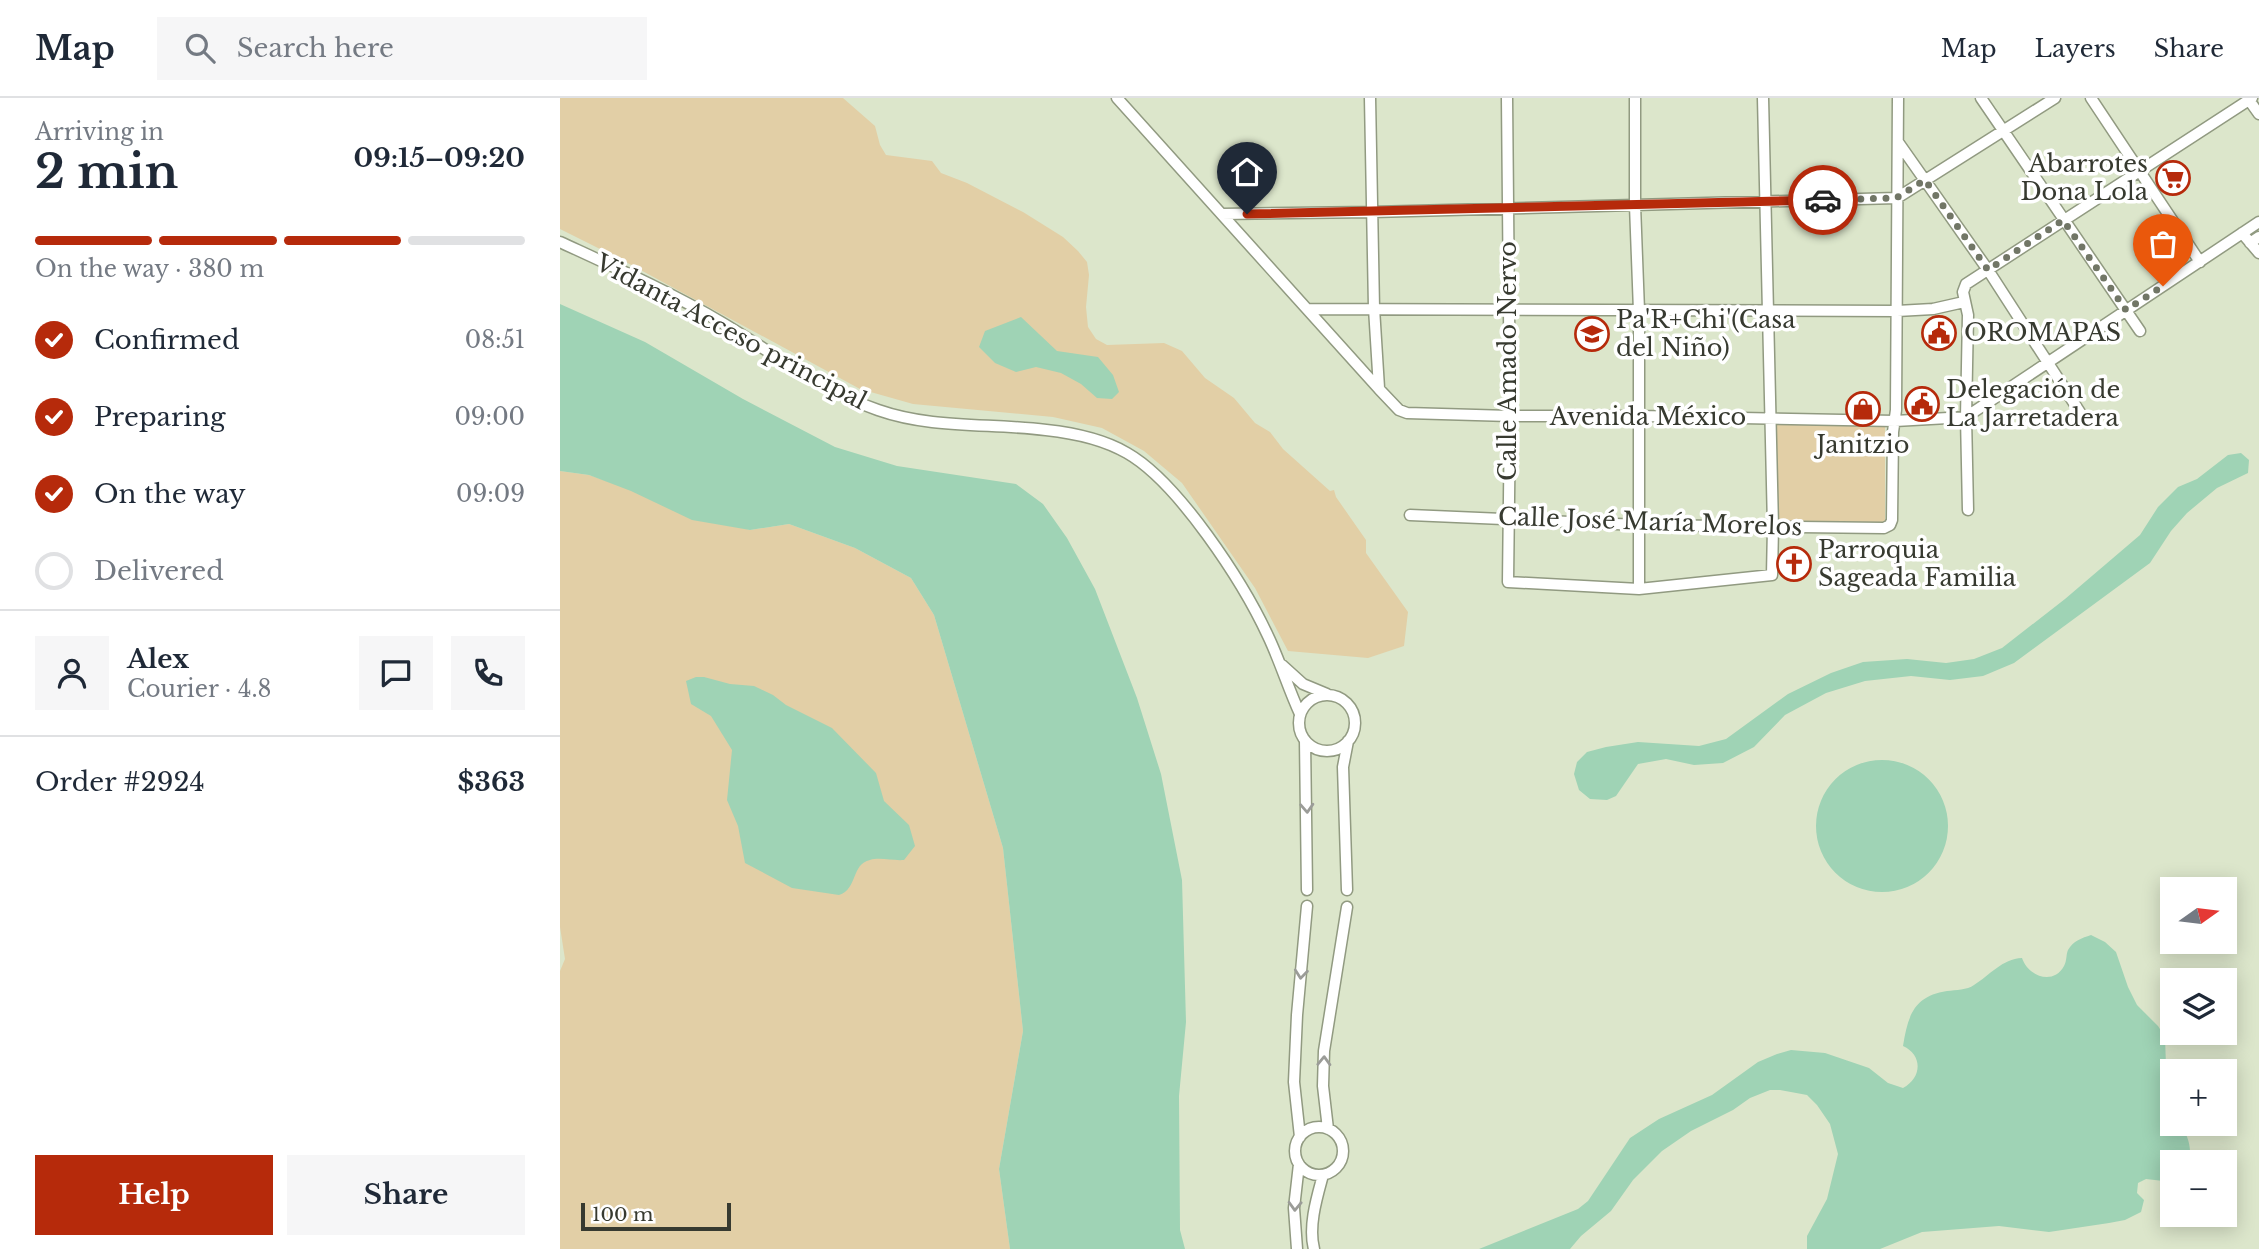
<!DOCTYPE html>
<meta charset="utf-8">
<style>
body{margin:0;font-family:"Libre Baskerville",serif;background:#f6f6f7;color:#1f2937;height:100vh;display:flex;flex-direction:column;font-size:26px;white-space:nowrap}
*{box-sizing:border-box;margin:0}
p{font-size:23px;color:#747a83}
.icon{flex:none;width:38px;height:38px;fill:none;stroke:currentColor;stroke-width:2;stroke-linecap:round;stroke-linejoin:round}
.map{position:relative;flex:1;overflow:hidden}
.sheet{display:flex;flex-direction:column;background:#fff;width:560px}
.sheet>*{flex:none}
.needle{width:46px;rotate:76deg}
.fabs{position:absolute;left:1600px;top:779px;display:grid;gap:14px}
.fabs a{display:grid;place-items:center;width:77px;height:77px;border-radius:0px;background:#fff;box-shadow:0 4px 18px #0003;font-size:35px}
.scale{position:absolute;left:21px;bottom:18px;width:150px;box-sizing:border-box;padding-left:7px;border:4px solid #373a30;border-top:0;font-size:19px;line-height:24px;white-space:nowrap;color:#373a30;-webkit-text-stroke:5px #fff;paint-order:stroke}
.pin{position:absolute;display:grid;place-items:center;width:60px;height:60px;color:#fff;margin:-72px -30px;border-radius:50% 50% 50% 0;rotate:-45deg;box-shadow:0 0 7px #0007}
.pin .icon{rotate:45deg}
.courier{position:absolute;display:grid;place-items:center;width:70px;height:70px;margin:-35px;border:5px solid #b62a0b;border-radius:50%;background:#fff;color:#222;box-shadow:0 2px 9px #0007}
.overview em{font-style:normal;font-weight:700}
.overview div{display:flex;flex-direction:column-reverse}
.overview{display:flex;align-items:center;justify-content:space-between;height:119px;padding:0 35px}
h1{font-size:46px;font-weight:700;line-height:52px}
.bar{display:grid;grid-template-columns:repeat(4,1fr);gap:10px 7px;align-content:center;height:84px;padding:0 35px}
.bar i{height:9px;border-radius:5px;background:#e0e1e3}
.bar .selected{background:#b62a0b}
.bar p{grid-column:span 4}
.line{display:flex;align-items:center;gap:18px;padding:0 35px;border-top:2px solid #e0e1e3}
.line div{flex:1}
.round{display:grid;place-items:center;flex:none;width:74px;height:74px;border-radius:0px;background:#f6f6f7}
ol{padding:0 35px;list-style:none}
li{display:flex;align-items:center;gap:21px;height:77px}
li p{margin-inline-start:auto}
li .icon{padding:7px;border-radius:50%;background:#b62a0b;color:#fff;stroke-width:4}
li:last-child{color:#747a83}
li i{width:38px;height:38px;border:4px solid #e0e1e3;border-radius:50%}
.button{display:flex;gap:14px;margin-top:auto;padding:14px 35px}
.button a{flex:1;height:80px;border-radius:0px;background:#b62a0b;color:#fff;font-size:28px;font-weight:700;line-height:80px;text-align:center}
.button a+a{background:#f6f6f7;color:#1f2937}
header{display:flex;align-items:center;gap:42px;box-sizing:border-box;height:98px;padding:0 35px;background:#fff;border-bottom:2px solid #e0e1e3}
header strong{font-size:33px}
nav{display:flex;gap:38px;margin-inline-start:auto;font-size:24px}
.search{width:490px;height:63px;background:#f6f6f7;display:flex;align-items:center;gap:18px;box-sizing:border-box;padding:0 24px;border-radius:0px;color:#747a83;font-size:26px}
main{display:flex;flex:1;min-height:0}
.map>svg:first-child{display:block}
</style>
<header>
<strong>Map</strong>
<div class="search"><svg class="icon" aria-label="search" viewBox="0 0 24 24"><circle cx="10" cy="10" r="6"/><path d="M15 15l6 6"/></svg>Search here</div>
<nav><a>Map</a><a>Layers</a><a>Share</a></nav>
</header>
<main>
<section class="sheet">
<div class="overview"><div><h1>2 min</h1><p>Arriving in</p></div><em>09:15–09:20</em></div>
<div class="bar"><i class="selected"></i><i class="selected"></i><i class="selected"></i><i></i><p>On the way · 380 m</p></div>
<ol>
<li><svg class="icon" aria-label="check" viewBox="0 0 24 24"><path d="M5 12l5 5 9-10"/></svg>Confirmed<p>08:51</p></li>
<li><svg class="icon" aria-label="check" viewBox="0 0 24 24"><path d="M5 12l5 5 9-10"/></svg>Preparing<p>09:00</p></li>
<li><svg class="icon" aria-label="check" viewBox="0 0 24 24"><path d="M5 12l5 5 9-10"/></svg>On the way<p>09:09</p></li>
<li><i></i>Delivered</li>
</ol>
<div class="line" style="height:126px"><a class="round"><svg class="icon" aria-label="person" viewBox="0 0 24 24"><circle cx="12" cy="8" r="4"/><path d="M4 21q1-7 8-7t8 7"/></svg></a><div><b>Alex</b><p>Courier · 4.8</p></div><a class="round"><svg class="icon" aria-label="chat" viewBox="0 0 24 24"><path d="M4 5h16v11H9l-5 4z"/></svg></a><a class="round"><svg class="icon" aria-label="phone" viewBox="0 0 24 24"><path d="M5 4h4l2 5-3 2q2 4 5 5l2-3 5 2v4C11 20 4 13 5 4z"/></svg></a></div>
<div class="line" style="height:91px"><div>Order #2924</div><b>$363</b></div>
<div class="button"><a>Help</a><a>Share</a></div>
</section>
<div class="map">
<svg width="1699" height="1151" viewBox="0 0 1699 1151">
<rect width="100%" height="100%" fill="#dce6cb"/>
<path fill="#e2cfa6" d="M0,0H283L315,28L320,47L326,57L372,63L381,75L407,85L463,114L503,139L518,153L527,164L529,177L526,209L528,229L536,241L547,247L604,245L622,253L645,280L674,300L695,325L710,334L723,351L770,393L774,392L776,399L806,442V455L848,514L844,548L808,560L728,553L695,490L622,385L584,353L542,330L493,319L353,306L300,291L64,163L0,131Z
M1216,326L1325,329V425L1218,424Z
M0,373L29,377L190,432L229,426L295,450L351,480L374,517L443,750L463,933L439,1071L450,1151H0V873L5,861L0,829Z"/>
<path fill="#9fd3b5" d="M0,206L85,244L183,301L275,349L337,368L456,386L483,406L507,440L535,491L577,600L601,676L622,782L626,924L619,998L620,1132L625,1151H450L439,1071L463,933L443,750L374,517L351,480L295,450L229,426L190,432L132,422L71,393L29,377L0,373Z
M461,219L497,253L538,259L553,277L559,294L552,301L537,300L521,286L501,275L476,269L456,274L435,265L419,249L425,233Z
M1681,355L1689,362L1688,375L1657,390L1627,415L1611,433L1590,465L1454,565L1423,578L1390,582L1351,578L1305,583L1266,595L1225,617L1194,649L1163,665L1134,667L1106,661L1078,666L1056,698L1047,702L1030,701L1019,692L1014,676L1017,664L1027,654L1046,649L1078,644L1139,648L1166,641L1228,596L1271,575L1303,564L1347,561L1386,565L1414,561L1442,550L1505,501L1580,437L1598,409L1618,389L1637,381L1668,357Z
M136,579H144L170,586L194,588L213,597L226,607L272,630L316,675L324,703L349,727L355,748L344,762C333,763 320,759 310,762C291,766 298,791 279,797L232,790L185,765L178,728L167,702L172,652L151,618L131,606L126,583Z
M1256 728a66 66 0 1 1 132 0a66 66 0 1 1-132 0Z
M1531,837L1545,844L1556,854L1568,889L1577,907L1598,928L1605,939L1606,968L1612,993V1026H1620C1629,1039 1631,1049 1630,1064H1612V1084L1586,1081L1578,1085L1577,1095L1584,1102L1581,1114L1565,1122L1549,1125L1489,1134L1439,1128L1362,1134L1320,1151H1247V1138L1267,1101L1278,1056L1270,1026L1257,1007L1247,997L1220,992H1210L1190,1000L1173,1012L1131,1033L1102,1053L1073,1082L1051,1113L1021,1138L1010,1151H919L1018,1111L1028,1103L1070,1040L1099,1021L1152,997L1198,964L1217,956L1231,952L1265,955L1309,970L1328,985L1343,990C1362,980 1363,957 1343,948C1348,917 1354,898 1387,893C1396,892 1407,892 1414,887C1430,877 1442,861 1462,860C1468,878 1493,888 1504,868C1507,863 1506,856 1508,852C1513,843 1522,840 1531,837Z"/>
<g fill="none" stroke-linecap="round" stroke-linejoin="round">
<g stroke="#919a81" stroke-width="13">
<path id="minor" d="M557,0L819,291L839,312L847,315L950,318H1079L1335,323L1406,319L1699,124
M810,0L814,210L819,290
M947,0L950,318L948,484L1079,491L1212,477L1213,429L1203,0
M1075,0V107L1079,213V491
M1421,0L1580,233
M1531,0L1640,164
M1689,2L1699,16
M1338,44L1428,172L1521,316
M662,116L812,114L1337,100L1495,0
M1682,135L1699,155
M0,144C54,169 110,194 161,224C212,254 262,293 318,312C372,331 430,325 486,332C514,335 543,341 567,355C618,384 683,484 708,538C720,563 728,590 740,616
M1690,145L1699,139
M748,211L1337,213L1373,211L1404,204
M1408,412L1406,319L1408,217L1403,194L1406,186L1692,0
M850,417L1079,427L1324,430L1330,427L1332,422L1333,334L1336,312L1338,0
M722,567L743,586L767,596
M739 625a28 28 0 1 1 56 0a28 28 0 1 1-56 0Z
M745,642L747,792
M787,792L783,669L788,643
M735 1053a24 24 0 1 1 48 0a24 24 0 1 1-48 0Z
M768,1031L763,988L764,953L787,809
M740,1039L734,984L737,917L747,808
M737,1151L734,1110L739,1066
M754,1151C748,1128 757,1099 763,1077"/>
</g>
<use href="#minor" stroke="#fff" stroke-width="10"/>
</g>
<defs><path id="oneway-chevron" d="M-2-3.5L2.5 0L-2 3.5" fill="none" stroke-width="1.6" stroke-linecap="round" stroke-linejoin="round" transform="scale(1.75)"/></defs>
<g stroke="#9b9c98">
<use href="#oneway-chevron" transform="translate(747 710) rotate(87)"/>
<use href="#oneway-chevron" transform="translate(741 876) rotate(96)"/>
<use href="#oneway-chevron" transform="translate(764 963) rotate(-88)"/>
<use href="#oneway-chevron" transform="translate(735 1108) rotate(92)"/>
</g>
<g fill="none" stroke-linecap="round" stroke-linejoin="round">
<path stroke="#717666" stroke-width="7" stroke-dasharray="0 12.6" d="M1263,102L1336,100L1365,82L1428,172L1503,122L1566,212L1603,188"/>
<path stroke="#b62a0b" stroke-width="9" d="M687,116L1263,102"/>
</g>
<defs>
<g id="supermarket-ring" transform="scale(1.75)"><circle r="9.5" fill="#fff" stroke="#b62a0b" stroke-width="1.5"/><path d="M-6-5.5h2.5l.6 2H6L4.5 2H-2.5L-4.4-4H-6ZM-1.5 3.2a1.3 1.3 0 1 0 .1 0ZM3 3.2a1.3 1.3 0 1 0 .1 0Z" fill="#b62a0b"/></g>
<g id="civic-ring" transform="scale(1.75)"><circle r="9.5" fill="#fff" stroke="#b62a0b" stroke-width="1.5"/><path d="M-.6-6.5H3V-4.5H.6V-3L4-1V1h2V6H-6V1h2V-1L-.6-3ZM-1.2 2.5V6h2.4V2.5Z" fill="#b62a0b"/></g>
<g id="school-ring" transform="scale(1.75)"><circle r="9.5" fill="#fff" stroke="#b62a0b" stroke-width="1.5"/><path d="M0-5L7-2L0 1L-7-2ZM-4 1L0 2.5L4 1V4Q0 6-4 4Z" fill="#b62a0b"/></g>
<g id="shop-ring" transform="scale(1.75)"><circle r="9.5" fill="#fff" stroke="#b62a0b" stroke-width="1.5"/><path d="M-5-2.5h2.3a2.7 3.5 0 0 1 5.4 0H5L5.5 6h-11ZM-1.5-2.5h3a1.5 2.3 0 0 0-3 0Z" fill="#b62a0b"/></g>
<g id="church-ring" transform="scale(1.75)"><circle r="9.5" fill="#fff" stroke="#b62a0b" stroke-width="1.5"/><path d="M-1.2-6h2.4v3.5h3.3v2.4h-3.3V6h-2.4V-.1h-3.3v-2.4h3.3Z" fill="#b62a0b"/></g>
</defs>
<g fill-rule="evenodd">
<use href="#supermarket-ring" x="1613" y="80"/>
<use href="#civic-ring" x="1379" y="235"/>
<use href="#school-ring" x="1032" y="236"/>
<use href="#civic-ring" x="1362" y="306"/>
<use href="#shop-ring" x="1303" y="311"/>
<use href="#church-ring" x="1234" y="466"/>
</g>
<g text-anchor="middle" stroke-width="7" stroke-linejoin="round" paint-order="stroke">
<g font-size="24" fill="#373a30" stroke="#fff" text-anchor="start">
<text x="1588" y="74" text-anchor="end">Abarrotes<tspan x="1588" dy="28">Dona Lola</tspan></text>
<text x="1056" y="230">Pa'R+Chi'(Casa<tspan x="1056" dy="28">del Niño)</tspan></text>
<text x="1404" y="243">OROMAPAS</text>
<text x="1386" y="300">Delegación de<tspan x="1386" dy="28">La Jarretadera</tspan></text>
<text x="1303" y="355" text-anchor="middle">Janitzio</text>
<text x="1258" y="460">Parroquia<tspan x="1258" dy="28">Sageada Familia</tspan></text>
</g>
<g font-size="24" fill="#373a30" stroke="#fff">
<text transform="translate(171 234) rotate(28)" y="8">Vidanta Acceso principal</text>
<text transform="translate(948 263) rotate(-90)" y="8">Calle Amado Nervo</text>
<text x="1088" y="327">Avenida México</text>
<text transform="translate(1090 424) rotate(2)" y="8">Calle José María Morelos</text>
</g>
</g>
</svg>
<div class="fabs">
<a><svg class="needle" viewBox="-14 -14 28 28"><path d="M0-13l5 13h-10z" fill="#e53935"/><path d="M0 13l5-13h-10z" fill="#747a83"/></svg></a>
<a><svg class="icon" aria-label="layers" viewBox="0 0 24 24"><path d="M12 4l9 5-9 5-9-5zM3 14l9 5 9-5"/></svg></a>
<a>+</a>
<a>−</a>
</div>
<div class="scale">100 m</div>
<div class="pin" style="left:1603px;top:188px;background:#ea580c"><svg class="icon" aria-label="bag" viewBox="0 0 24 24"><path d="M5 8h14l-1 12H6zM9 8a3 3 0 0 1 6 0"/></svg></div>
<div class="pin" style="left:687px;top:116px;background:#1f2937"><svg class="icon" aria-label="home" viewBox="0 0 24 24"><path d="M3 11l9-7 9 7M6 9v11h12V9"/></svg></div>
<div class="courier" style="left:1263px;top:102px"><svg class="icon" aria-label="car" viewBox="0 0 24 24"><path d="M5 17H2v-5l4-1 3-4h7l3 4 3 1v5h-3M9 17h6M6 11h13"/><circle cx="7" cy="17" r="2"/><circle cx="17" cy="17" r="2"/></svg></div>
</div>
</main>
